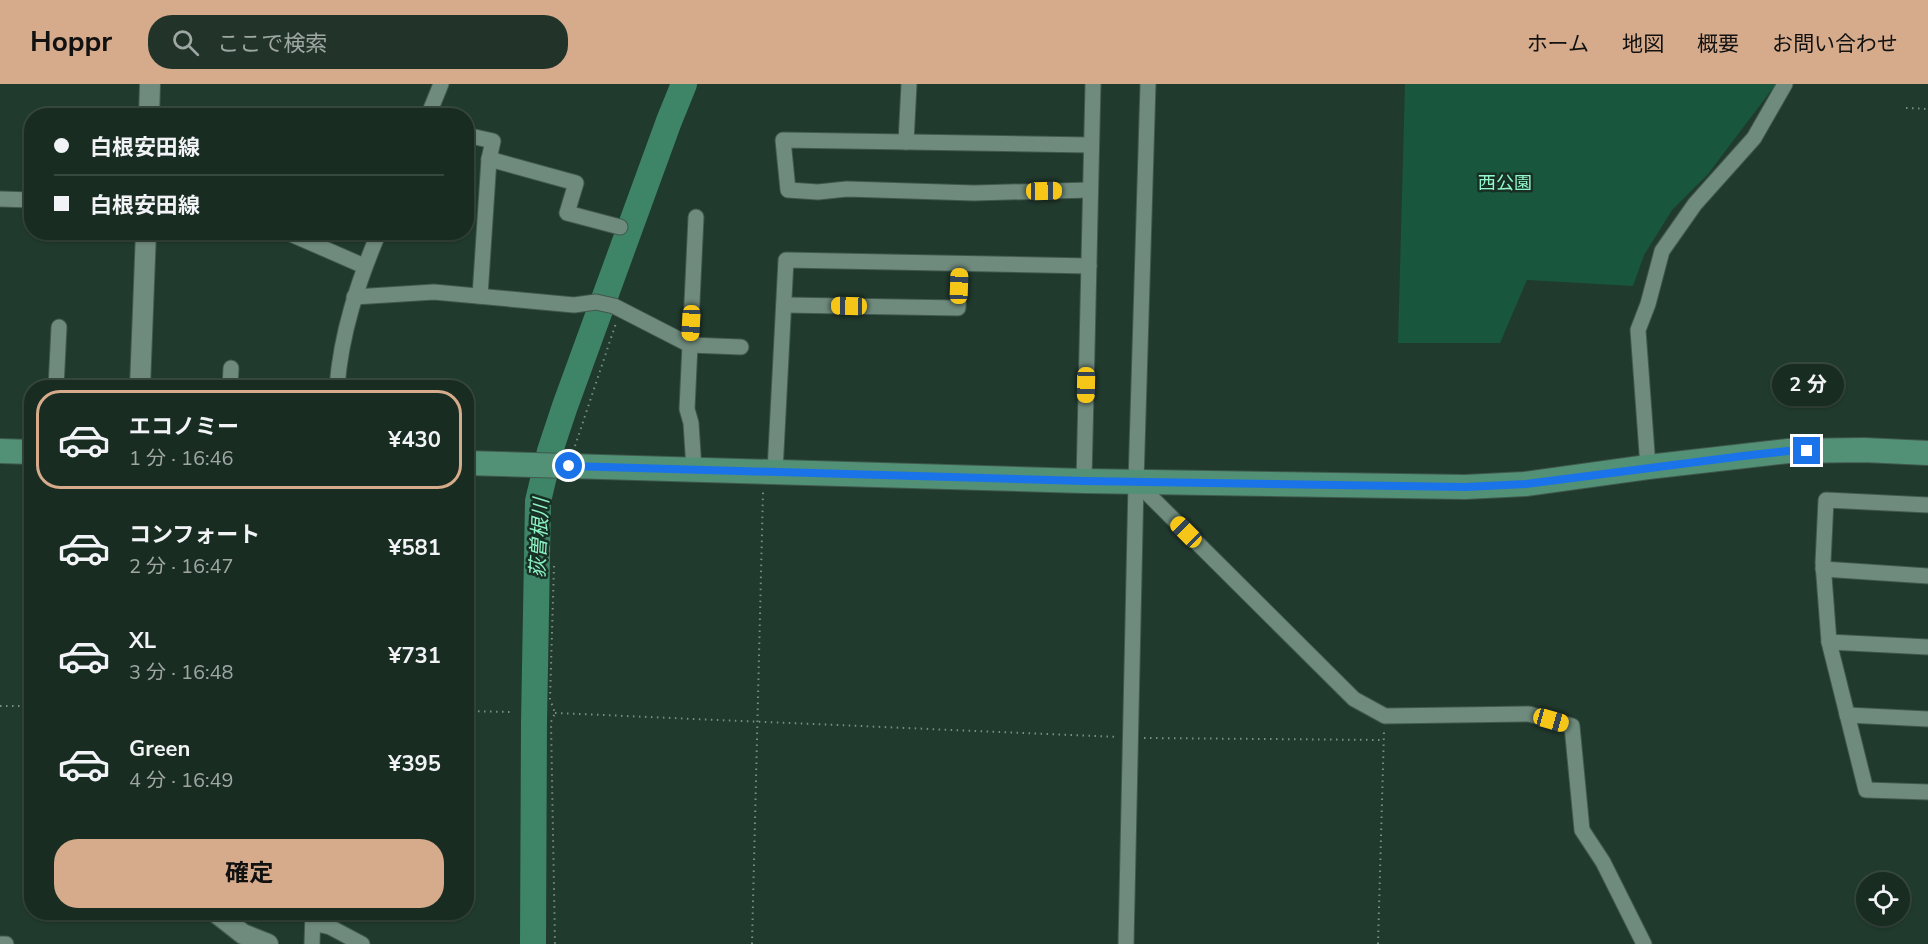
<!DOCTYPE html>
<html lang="ja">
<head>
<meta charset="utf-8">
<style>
	:root { --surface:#192c22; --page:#22342a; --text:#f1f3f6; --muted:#9fa7a5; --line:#374840; --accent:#d6ab8b }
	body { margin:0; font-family:"Nunito Sans","Noto Sans JP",sans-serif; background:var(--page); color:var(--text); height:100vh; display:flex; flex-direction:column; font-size:22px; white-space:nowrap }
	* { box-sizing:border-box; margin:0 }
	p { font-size:20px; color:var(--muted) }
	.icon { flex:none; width:33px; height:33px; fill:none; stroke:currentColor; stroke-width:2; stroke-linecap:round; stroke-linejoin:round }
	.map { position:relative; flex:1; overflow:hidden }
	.details { position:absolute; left:24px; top:296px; width:450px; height:540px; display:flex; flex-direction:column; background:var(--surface); border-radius:24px; box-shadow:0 2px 4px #0004,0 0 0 2px var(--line) }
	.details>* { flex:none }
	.banner { position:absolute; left:24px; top:24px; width:450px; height:132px; border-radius:24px; box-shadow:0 2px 4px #0004,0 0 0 2px var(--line); display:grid; align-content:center; height:132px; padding:0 30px; background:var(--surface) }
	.controls { position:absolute; left:1856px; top:788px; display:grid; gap:12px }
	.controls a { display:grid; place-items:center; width:54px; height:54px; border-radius:50%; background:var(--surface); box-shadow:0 2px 4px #0004,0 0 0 2px var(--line); font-size:30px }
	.end { position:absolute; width:27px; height:27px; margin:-14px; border:8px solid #1a73e8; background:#fff; box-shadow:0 0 0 3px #fff }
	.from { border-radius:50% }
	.bubble { position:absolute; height:42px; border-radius:21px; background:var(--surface); box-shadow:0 2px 4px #0004,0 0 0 2px var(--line); font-size:20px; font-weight:700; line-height:42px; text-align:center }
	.car { position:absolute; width:18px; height:36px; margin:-18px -9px; border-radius:8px; box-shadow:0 0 4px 2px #0007; background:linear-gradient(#f5c518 24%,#345 0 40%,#f5c518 0 76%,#345 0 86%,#f5c518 0) }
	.banner b { display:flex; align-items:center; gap:21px; height:57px; font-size:22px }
	.banner b+b { border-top:2px solid var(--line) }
	.banner i { width:15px; height:15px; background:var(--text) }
	ul { padding:10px 0 0; list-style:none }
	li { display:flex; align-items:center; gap:18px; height:99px; margin:0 12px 9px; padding:0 18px; border:3px solid transparent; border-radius:24px }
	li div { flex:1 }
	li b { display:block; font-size:22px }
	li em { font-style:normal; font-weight:700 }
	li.selected { border-color:var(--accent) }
	li>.icon { width:54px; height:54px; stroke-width:1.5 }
	.primary-button { display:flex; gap:12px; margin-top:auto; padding:12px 30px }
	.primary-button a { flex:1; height:69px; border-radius:24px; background:var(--accent); color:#111; font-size:24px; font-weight:700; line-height:69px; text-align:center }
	header { display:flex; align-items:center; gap:36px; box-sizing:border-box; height:84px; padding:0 30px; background:var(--accent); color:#111 }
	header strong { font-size:28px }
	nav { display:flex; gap:33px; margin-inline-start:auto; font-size:21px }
	.search { width:420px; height:54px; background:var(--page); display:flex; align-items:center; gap:15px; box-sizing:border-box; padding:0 21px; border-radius:24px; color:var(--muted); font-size:22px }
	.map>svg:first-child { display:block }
	.green { fill:#19563e }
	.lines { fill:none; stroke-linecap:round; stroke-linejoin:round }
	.river { stroke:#3e8466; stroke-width:26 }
	.minor-casing { stroke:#41584e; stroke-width:17 }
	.tertiary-casing { stroke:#41584e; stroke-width:22 }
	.primary-casing { stroke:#41584e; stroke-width:26 }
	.path { stroke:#7a8e84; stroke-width:2; stroke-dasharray:1.5 4.5; stroke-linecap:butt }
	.minor { stroke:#6f8b7d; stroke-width:15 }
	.tertiary { stroke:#6f8b7d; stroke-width:20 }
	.primary { stroke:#529176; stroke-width:24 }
	.route { stroke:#1a73e8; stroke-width:8 }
	.labels { text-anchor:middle; stroke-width:5; stroke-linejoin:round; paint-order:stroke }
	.park-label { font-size:18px; fill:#93f7c9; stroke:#172f24 }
	.water-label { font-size:20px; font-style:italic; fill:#8df2c4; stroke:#172f24 }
</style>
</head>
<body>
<header>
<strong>Hoppr</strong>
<div class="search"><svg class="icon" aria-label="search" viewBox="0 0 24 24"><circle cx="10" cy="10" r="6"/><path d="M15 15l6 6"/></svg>ここで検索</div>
<nav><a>ホーム</a><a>地図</a><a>概要</a><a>お問い合わせ</a></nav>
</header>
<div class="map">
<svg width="1928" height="860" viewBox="0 0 1928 860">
	<rect width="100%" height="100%" fill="#213a2e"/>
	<polygon class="green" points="1405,0 1776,0 1708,90 1672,126 1644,171 1633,202 1527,196 1500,259 1398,259"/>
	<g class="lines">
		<polyline class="river" points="533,860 534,638 538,417 550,367 565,322 669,37 684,0"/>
		<defs>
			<g id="minor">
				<polyline points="428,32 441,0"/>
				<polyline points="466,51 493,57 489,75 576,99 567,129 620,143"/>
				<polyline points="906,58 909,0"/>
				<polyline points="1090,106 974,109 847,105 818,108 788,106 783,56 1091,61"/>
				<polyline points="0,115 32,116"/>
				<polyline points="286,148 364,182"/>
				<polyline points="480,212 489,75"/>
				<polyline points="354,213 434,208 574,221 596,218 614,222 690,261 741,263"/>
				<polyline points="784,221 958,224 960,180"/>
				<polyline points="56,303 59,243"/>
				<polyline points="230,303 231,284"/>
				<path d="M 337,303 C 341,249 358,198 379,148"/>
				<polyline points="1648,383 1638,246 1648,220 1662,167 1695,120 1754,54 1785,0"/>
				<polyline points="694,385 691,339 687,325 696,133"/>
				<polyline points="775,387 786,176 1089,182"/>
				<polyline points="1084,397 1093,0"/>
				<polyline points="1136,398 1354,615 1385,632 1529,630 1572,642 1582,746 1603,778 1644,860"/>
				<polyline points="1928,421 1826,416 1823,479 1829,558 1866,706 1928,708"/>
				<polyline points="1823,485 1928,492"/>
				<polyline points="1829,558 1928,563"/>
				<polyline points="1847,631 1928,635"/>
				<polyline points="313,839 330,843 362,860"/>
				<polyline points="0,860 6,860"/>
				<polyline points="312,860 313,828"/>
				<polyline points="1126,860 1136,398 1148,0"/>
			</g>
			<g id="tertiary">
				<polyline points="149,32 150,0"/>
				<polyline points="140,303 146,148"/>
				<polyline points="215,828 243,850 268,860"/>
			</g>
			<g id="primary">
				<polyline points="0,367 32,368"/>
				<polyline points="466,379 1084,397 1465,403 1525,400 1648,383 1788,367 1864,366 1928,369"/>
			</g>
		</defs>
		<use href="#minor" class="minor-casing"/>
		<use href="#tertiary" class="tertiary-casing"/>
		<use href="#primary" class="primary-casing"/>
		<g class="path">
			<polyline points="1906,24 1928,25"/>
			<polyline points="575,362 616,239"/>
			<polyline points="554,482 550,615 555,629 551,638 555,860"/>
			<polyline points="0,622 32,622"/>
			<polyline points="466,627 511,628"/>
			<polyline points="555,629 1117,653"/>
			<polyline points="1144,654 1384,656"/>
			<polyline points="752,860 763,408"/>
			<polyline points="1378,860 1384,647"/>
		</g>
		<use href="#minor" class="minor"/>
		<use href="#tertiary" class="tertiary"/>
		<use href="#primary" class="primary"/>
	</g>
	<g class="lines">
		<polyline class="route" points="569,382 1084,397 1465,403 1526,400 1743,372 1788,367 1807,367"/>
	</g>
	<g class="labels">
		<g class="park-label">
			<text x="1505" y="105">西公園</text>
		</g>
		<g class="water-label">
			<text transform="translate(539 454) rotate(-87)" y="7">荻曽根川</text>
		</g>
	</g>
</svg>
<div class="controls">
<a><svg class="icon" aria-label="locate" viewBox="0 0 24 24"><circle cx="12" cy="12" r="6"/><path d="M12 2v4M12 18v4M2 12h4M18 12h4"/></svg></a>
</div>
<i class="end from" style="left:569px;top:382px"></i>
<i class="end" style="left:1807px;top:367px"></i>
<div class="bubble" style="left:1772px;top:280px;width:72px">2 分</div>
<i class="car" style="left:1044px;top:107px;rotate:89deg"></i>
<i class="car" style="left:959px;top:202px;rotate:2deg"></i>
<i class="car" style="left:849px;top:222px;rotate:271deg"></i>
<i class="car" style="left:691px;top:239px;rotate:183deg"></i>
<i class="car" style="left:1086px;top:301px;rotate:181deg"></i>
<i class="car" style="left:1186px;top:448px;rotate:315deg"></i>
<i class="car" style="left:1551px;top:636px;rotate:106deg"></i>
<div class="banner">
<b><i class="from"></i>白根安田線</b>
<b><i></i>白根安田線</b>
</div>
<section class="details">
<ul>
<li class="selected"><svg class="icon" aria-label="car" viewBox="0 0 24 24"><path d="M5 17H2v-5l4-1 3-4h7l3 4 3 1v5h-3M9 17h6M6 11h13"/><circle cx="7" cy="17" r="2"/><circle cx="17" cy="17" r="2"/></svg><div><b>エコノミー</b><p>1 分 · 16:46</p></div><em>¥430</em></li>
<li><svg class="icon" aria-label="car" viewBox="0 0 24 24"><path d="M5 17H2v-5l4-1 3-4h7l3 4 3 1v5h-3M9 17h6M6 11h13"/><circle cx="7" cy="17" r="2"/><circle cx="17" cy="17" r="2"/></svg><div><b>コンフォート</b><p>2 分 · 16:47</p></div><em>¥581</em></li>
<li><svg class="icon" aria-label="car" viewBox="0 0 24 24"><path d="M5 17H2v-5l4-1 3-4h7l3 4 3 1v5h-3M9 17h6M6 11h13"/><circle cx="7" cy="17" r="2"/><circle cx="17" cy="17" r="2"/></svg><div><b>XL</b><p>3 分 · 16:48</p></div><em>¥731</em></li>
<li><svg class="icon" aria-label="car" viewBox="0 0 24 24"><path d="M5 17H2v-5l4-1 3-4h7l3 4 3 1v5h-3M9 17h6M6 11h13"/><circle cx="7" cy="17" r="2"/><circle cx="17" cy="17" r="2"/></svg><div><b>Green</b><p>4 分 · 16:49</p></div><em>¥395</em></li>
</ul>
<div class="primary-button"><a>確定</a></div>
</section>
</div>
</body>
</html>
